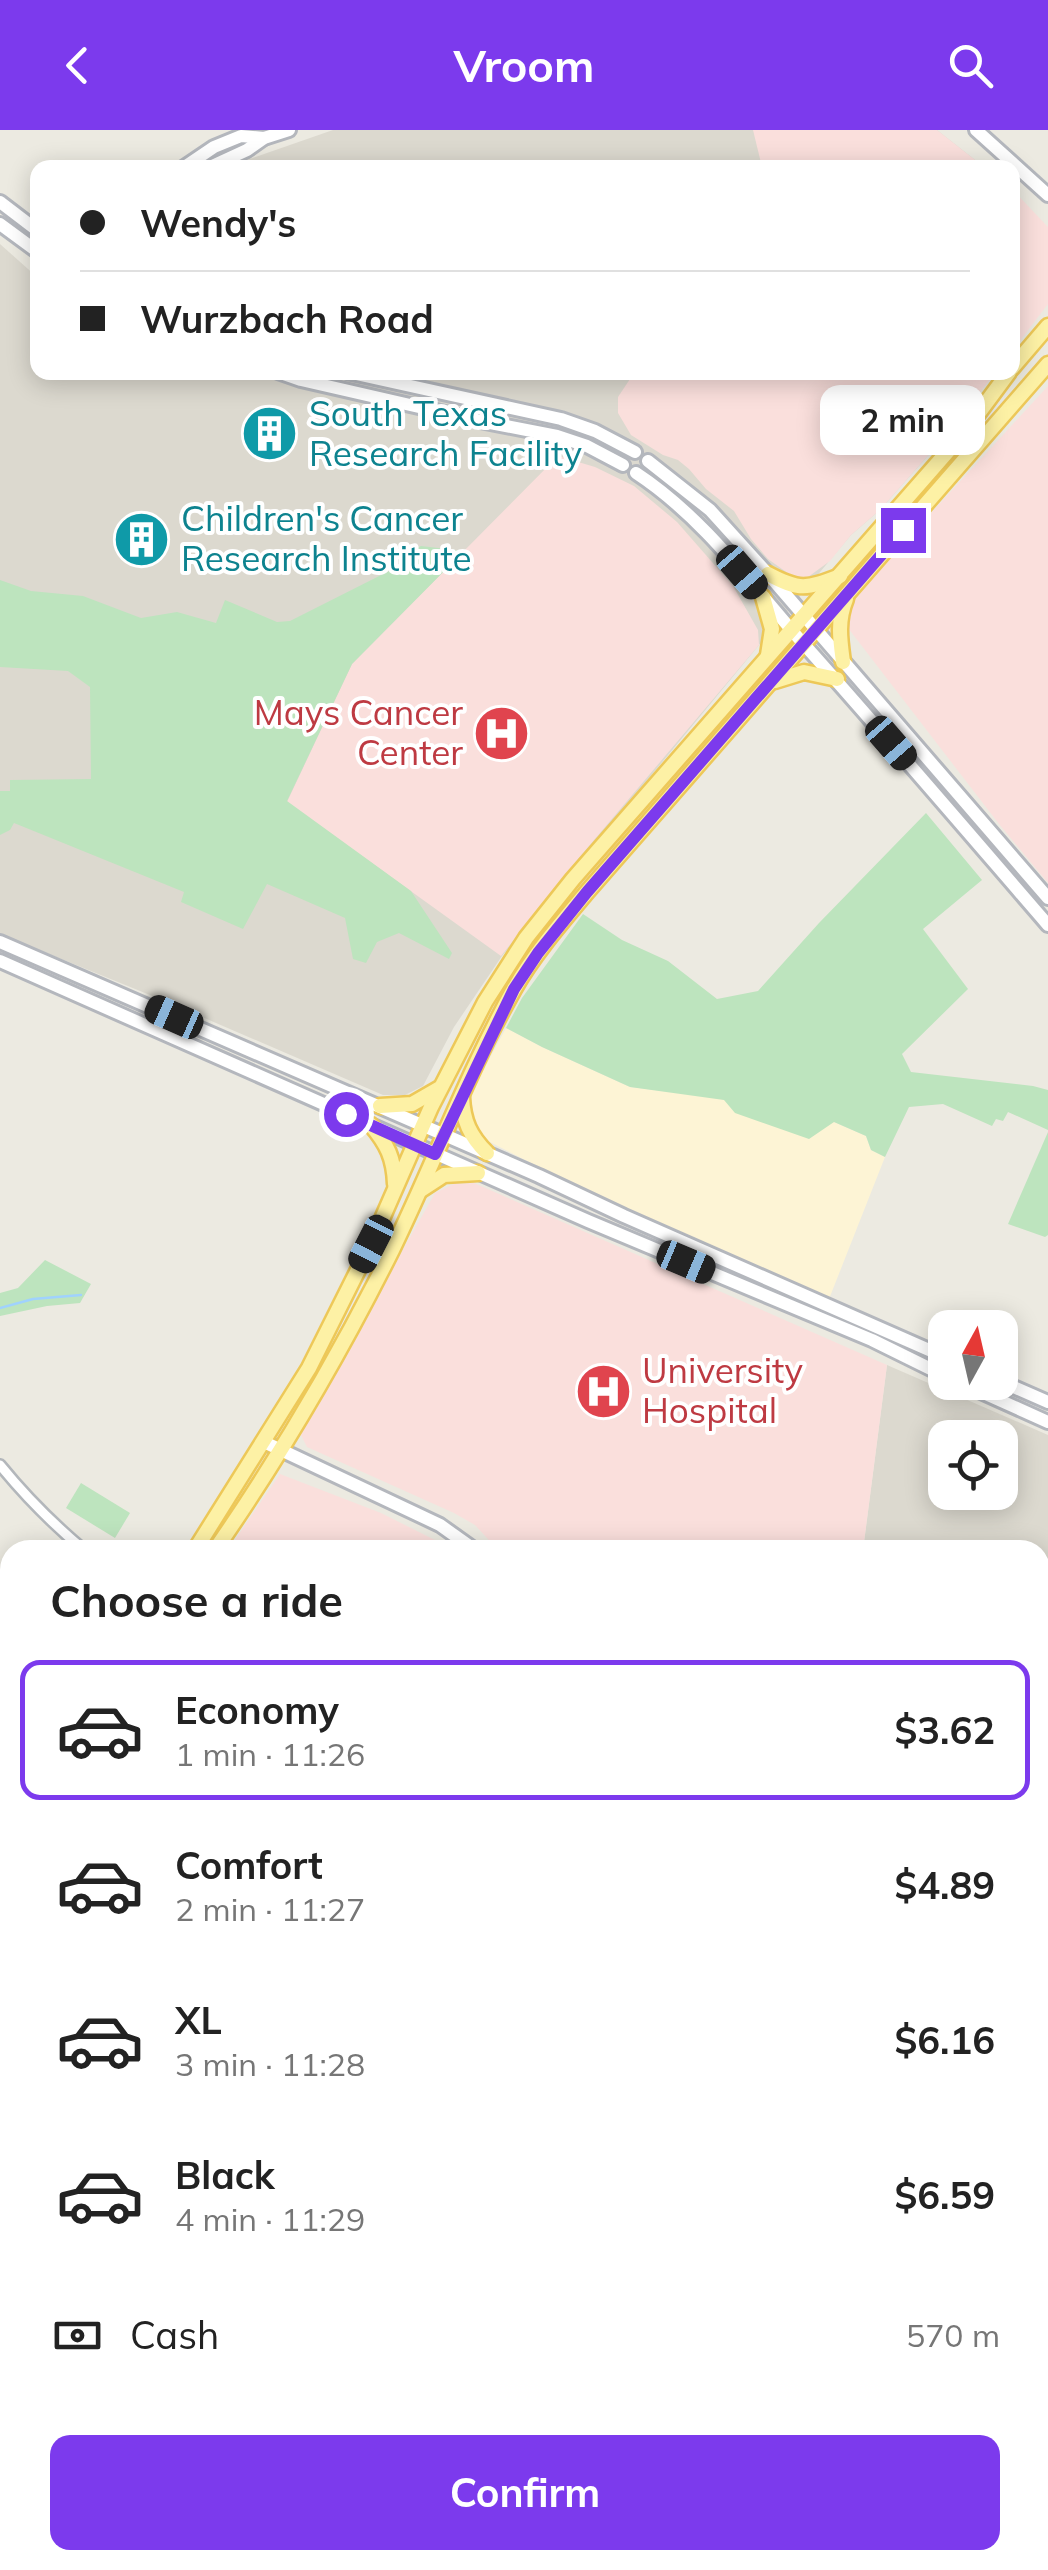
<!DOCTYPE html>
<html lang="en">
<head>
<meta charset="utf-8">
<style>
	:root { --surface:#fff; --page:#f2f2f2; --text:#222; --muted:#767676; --line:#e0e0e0; --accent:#7c3aed }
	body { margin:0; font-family:Mulish,sans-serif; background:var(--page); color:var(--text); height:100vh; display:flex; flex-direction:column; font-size:38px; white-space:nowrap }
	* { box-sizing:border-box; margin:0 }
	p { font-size:32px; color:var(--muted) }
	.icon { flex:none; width:55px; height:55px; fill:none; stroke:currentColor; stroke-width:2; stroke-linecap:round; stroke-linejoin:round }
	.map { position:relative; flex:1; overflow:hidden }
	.details { position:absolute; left:0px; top:1410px; width:1050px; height:1030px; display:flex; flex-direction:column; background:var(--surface); border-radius:30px 30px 0 0; box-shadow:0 5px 25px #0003 }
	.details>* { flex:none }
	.banner { position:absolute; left:30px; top:30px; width:990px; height:220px; border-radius:20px; box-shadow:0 5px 25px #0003; display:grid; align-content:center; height:220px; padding:0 50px; background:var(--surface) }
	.needle { width:65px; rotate:8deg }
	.fabs { position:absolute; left:928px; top:1180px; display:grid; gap:20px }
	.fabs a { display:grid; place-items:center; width:90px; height:90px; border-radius:20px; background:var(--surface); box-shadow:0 5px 25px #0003; font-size:50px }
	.end { position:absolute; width:45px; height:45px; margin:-22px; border:12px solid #7c3aed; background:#fff; box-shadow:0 0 0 5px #fff }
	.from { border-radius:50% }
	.bubble { position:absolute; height:70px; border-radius:20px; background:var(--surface); box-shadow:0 5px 25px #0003; font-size:32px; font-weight:700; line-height:70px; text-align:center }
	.car { position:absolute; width:30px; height:60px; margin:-30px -15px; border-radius:12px; box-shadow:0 0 8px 2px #0007; background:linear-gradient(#222 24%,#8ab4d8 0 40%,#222 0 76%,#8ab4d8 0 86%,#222 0) }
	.banner b { display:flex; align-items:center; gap:35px; height:95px; font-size:38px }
	.banner b+b { border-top:2px solid var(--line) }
	.banner i { width:25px; height:25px; background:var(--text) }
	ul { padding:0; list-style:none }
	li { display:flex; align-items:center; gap:30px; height:140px; margin:0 20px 15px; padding:0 30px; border:5px solid transparent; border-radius:20px }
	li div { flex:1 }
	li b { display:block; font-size:38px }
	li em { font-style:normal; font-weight:700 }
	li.selected { border-color:var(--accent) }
	li>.icon { width:90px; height:90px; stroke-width:1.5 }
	h2 { padding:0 50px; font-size:45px; line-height:120px }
	.pay { display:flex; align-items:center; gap:25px; height:110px; padding:0 50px; font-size:38px }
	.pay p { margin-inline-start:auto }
	.action { display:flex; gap:20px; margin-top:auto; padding:20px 50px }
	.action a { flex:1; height:115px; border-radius:20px; background:var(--accent); color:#fff; font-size:40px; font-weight:700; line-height:115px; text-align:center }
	header { display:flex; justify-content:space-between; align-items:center; height:130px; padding:0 50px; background:var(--accent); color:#fff; font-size:45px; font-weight:700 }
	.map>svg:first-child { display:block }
	.commercial { fill:#fdf4d5 }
	.education { fill:#dcd9cf; fill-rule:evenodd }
	.medical { fill:#fadfdc }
	.green { fill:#bde4be }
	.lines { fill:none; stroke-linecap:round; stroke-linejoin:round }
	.stream { stroke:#a0d2fd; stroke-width:2.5 }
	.street-casing { stroke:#b3b7bb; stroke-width:14 }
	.secondary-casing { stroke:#b4b7bd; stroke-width:18 }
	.primary-casing { stroke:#edc858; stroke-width:19 }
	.street { stroke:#fff; stroke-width:9 }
	.secondary { stroke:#fff; stroke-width:12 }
	.primary { stroke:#fdf1a5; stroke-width:14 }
	.route { stroke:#7c3aed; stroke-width:12 }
	.labels { text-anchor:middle; stroke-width:8; stroke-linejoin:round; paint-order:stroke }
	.culture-label { font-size:35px; fill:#0d838f; stroke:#fff; text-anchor:start }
	.health-label { font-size:35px; fill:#be3a42; stroke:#fff; text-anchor:end }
</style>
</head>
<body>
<header><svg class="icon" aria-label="back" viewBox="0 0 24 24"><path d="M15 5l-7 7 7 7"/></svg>Vroom<svg class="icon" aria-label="search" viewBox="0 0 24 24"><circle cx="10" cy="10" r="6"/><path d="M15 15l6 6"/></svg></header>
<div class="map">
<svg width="1048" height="2440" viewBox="0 0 1048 2440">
	<rect width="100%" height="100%" fill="#eceae1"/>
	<polygon class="commercial" points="506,898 542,917 630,957 711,967 834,992 866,1006 871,1020 885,1027 829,1169 588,1062 480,1007 473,1000 467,970"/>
	<g class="education">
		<polygon points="333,0 937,0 984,37 224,38"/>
		<polygon points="0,114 37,147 38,242 994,243 939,313 880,380 851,405 759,515 502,826 454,897 423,956 405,965 383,965 172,874 0,804"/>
		<path d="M 887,1235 L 1048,1305 L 1048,2321 L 1040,2328 L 1040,1420 L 863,1420 ZM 945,1308 L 1000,1308 L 1000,1362 L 945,1362 Z"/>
		<polygon points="206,2430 921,2430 910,2440 214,2440"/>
	</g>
	<g class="medical">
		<polygon points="753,0 937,0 984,37 762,37"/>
		<polygon points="1013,60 1048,97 1048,174 1013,220"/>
		<polygon points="634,243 995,243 939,313 880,380 851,405 830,431 808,447 796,449 768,429 751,409 734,381 706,359 689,339 678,330 663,325 631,305 618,283 618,267"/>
		<polygon points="1048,256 1048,753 999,694 848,498 850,471"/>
		<polygon points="558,326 595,337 634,356 677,392 733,456 758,500 759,515 578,729 501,826 287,672 352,534"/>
		<polygon points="474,1053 887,1235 863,1420 498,1420 475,1395 454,1383 307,1317 301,1305 308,1288 435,1063 454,1054"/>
		<polygon points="280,1344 381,1383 455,1420 228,1420"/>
		<polygon points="10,1685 10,1937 0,1925 0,1696"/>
	</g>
	<g class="green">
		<polygon points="421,416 464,421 352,534 287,671 411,761 452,823 449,829 399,803 377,812 366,833 353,829 345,788 267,754 243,799 181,772 184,762 14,693 10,700 0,705 0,661 10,661 10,650 91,649 90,557 68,541 0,537 0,450 31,461 83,466 141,488 177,482 216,493 225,470 277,492 290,491 401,435 397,427"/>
		<polygon points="926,683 982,750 923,799 968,859 902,924 911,942 1033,956 1048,960 1048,1000 1008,982 1003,991 996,989 992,996 943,974 909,977 885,1027 871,1020 866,1006 834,992 809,1009 735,983 724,970 630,957 542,917 506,898 522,868 583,784 622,810 668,831 717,869 758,861 819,793"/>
		<polygon points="1048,1002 1048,1105 1045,1107 1008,1094"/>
		<polygon points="45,1130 91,1154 80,1173 47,1176 0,1186 0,1163 18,1158"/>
		<polygon points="81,1353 130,1383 115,1408 66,1378"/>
		<polygon points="213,2430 450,2430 437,2440 222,2440"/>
	</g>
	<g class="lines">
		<polyline class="stream" points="0,1178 33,1169 81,1165"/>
		<defs>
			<g id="street">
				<path d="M 0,1335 C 26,1367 53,1394 84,1420"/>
				<polyline points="0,1504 10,1516"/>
				<polyline points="0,1552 10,1563"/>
				<polyline points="0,1942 10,1954"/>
				<polyline points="101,2440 112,2430"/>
			</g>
			<g id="secondary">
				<polyline points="976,0 1048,65"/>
				<polyline points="183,38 214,17 241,6 264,8"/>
				<polyline points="208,38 247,20 264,8 289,0"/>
				<polyline points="0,72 38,101"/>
				<polyline points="0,94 38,122"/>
				<polyline points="278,242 301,250 480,291 557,306 587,316 623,335"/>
				<polyline points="347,242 561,289 595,301 635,322"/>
				<polyline points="648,331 710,380 768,444 1048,768"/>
				<path d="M 636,343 C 703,387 750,453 802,512 C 885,605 966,700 1048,795"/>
				<polyline points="0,812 539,1046 624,1086 945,1227"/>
				<polyline points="0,831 588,1091 872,1210 945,1246"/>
				<polyline points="1000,1251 1048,1272"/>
				<polyline points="959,1252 1048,1292"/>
				<polyline points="264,1312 440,1395 475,1420"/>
				<polyline points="1040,2345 1048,2338"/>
				<polyline points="928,2440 940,2430"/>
			</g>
			<g id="primary">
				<polyline points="1012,238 1048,196"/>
				<path d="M 768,444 C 800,461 806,459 840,446"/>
				<polyline points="763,467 772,499 768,525"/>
				<path d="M 843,532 C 840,510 837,491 846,469"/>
				<polyline points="775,551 804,542 837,549"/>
				<path d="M 462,967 C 463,991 470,1006 487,1023"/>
				<polyline points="380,976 412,974 438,959"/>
				<path d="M 371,995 C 387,1014 394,1028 395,1054"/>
				<polyline points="421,1060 444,1045 478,1043"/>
				<polyline points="195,1420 309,1238 371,1114 431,977 485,872 526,808 573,749 963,304 1009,242"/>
				<path d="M 215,1420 C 281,1325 340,1224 392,1120 C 434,1034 467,943 514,859 C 534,824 561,793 587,762 L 1048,234"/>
				<polyline points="0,1658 10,1648"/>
				<polyline points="0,1684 10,1673"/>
				<polyline points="0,2227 10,2239"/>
				<polyline points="0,2263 10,2274"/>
				<polyline points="144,2430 152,2440"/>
				<polyline points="176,2430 185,2440"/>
			</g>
		</defs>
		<use href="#street" class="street-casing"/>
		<use href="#secondary" class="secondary-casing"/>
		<use href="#primary" class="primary-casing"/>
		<use href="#street" class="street"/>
		<use href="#secondary" class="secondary"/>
		<use href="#primary" class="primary"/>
	</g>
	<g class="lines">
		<polyline class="route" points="346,984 435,1024 514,859 538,823 587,762 903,400"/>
	</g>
	<defs>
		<symbol id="building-disc" viewBox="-11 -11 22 22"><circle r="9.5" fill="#0f9aa8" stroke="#fff"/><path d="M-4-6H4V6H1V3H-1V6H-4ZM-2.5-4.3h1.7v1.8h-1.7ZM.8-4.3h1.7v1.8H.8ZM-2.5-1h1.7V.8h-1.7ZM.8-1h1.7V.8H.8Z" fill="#fff"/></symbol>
		<symbol id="hospital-disc" viewBox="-11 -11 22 22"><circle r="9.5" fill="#e0444e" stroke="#fff"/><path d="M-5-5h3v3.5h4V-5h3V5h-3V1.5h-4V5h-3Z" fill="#fff"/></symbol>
	</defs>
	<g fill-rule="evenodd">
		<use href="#building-disc" x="238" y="272" width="63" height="63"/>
		<use href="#building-disc" x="110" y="378" width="63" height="63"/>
		<use href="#hospital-disc" x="470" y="572" width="63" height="63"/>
		<use href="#hospital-disc" x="572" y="1230" width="63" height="63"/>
	</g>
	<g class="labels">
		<g class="culture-label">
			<text x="309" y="296">South Texas<tspan x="309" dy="40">Research Facility</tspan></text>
			<text x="181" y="401">Children's Cancer<tspan x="181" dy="40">Research Institute</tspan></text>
		</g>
		<g class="health-label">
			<text x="463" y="595">Mays Cancer<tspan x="463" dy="40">Center</tspan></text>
			<text x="642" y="1253" text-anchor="start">University<tspan x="642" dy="40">Hospital</tspan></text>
		</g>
	</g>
</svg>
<div class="fabs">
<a><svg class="needle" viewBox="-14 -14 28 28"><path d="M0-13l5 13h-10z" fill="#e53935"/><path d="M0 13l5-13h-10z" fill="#767676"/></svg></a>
<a><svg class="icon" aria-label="locate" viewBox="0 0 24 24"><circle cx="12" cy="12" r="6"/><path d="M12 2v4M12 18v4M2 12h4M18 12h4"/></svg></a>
</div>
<i class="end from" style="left:346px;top:984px"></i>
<i class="end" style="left:903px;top:400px"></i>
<div class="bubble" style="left:820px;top:255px;width:165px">2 min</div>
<i class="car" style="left:742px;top:442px;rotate:139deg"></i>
<i class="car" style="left:891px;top:613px;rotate:139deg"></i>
<i class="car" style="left:174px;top:887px;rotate:294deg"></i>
<i class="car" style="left:371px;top:1114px;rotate:207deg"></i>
<i class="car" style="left:686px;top:1132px;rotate:113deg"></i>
<div class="banner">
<b><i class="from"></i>Wendy's</b>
<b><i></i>Wurzbach Road</b>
</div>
<section class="details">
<h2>Choose a ride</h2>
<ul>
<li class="selected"><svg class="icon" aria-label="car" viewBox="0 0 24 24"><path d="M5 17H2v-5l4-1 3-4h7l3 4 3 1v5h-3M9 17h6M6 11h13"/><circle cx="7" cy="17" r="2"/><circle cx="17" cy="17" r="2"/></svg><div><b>Economy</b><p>1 min · 11:26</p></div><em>$3.62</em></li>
<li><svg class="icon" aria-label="car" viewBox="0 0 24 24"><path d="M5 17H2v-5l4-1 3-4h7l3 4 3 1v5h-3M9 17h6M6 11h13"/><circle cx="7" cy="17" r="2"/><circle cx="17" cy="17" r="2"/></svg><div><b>Comfort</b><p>2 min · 11:27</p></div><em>$4.89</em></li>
<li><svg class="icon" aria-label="car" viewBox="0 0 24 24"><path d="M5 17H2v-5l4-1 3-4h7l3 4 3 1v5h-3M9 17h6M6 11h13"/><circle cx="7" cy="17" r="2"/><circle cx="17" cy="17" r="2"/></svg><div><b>XL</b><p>3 min · 11:28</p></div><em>$6.16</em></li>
<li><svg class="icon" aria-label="car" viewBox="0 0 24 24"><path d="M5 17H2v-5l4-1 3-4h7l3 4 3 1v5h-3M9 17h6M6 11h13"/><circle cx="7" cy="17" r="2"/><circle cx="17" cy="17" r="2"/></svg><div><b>Black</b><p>4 min · 11:29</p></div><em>$6.59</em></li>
</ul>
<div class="pay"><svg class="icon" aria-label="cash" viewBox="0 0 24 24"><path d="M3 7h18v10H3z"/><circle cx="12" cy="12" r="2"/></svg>Cash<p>570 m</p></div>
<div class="action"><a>Confirm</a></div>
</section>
</div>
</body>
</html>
